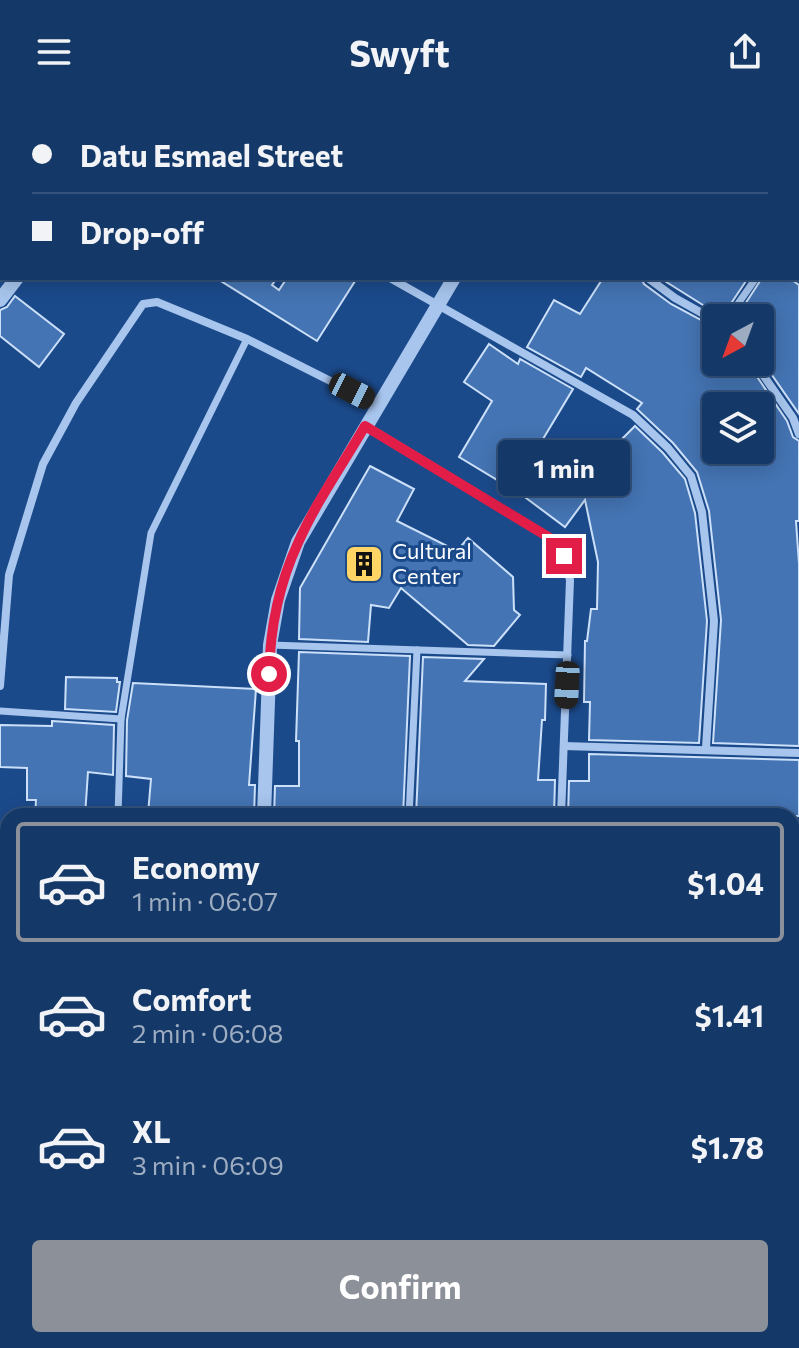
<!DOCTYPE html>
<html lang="en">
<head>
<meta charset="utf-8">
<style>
	:root { --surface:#143868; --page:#214371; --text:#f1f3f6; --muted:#9dacc0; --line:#33527c; --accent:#8c9099 }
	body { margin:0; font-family:Commissioner,sans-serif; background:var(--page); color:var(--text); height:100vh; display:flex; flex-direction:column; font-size:30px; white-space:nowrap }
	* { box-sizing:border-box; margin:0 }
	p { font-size:26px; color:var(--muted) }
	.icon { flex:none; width:44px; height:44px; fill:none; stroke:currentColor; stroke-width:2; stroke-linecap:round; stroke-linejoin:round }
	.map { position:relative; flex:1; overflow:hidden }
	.side { position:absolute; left:0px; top:704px; width:800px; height:540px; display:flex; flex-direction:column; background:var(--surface); border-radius:24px 24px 0 0; box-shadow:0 4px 20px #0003,0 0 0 2px var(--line) }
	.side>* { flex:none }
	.banner { position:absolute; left:0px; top:0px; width:800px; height:176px; box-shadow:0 4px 20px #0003,0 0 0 2px var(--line); display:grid; align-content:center; height:176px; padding:0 32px; background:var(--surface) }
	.needle { width:52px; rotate:221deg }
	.buttons { position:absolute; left:702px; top:200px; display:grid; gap:16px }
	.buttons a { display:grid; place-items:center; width:72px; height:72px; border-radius:8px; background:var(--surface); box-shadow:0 4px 20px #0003,0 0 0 2px var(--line); font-size:40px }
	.end { position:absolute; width:36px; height:36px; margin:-18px; border:10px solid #e11d48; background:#fff; box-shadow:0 0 0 4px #fff }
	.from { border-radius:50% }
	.bubble { position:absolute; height:56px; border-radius:8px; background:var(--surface); box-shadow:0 4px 20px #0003,0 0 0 2px var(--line); font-size:26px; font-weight:700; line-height:56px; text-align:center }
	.car { position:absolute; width:24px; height:48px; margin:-24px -12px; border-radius:10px; box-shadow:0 0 6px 2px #0007; background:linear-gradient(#222 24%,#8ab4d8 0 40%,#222 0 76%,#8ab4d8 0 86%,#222 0) }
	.banner b { display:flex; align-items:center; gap:28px; height:76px; font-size:30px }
	.banner b+b { border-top:2px solid var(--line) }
	.banner i { width:20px; height:20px; background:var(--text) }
	ul { padding:14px 0 0; list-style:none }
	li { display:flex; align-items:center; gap:24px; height:120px; margin:0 16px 12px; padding:0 16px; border:4px solid transparent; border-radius:8px }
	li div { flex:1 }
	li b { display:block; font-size:30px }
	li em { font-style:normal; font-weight:700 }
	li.selected { border-color:var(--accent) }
	li>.icon { width:72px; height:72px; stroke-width:1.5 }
	.action { display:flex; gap:16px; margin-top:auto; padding:16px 32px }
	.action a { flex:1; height:92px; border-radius:8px; background:var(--accent); color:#fff; font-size:32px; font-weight:700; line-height:92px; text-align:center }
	header { display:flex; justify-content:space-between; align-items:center; height:104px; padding:0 32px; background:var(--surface); font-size:36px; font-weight:700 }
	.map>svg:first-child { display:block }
	.building { fill:#4474b3; stroke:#cce0f9; stroke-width:2; fill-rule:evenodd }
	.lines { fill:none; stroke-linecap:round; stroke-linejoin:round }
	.pedestrian { stroke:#a7c5ed; stroke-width:7 }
	.minor { stroke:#a7c5ed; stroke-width:8 }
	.tertiary { stroke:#a7c5ed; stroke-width:14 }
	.route { stroke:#e11d48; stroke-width:10 }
	.labels { text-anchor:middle; stroke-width:6; stroke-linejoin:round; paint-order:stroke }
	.poi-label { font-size:22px; fill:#fff; stroke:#1b4a8b; text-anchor:start }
</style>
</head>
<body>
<header><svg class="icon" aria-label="menu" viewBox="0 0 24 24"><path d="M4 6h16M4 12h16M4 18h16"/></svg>Swyft<svg class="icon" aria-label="share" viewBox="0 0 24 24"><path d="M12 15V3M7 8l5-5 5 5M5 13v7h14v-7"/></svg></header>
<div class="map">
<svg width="799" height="1244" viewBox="0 0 799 1244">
	<rect width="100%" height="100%" fill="#1b4a8b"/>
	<g class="building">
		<polygon points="216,174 277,174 272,181 279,186 287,174 357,174 317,237"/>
		<path d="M 603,174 L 641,174 L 644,180 L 671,200 L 716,224 L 716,258 L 747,258 L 787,317 L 793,333 L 799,337 L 799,417 L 796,417 L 799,460 L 799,642 L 713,639 L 721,516 L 709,407 L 697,368 L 673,339 L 637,305 L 642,299 L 586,264 L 581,273 L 527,243 L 554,196 L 580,210 ZM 716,302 L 760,302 L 760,346 L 716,346 Z"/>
		<polygon points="660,174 748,174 722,213"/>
		<polygon points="762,174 789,174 799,181 799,310 760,254 760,214 736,214"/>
		<polygon points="15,192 64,230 39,263 0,232 0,206 7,203"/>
		<polygon points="489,240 518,260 520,255 573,285 543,335 588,369 635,322 663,349 685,375 695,409 707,517 699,639 589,636 590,598 584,598 585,537 587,537 591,505 597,505 598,458 585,396 565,423 522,391 459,353 492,297 464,278"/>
		<polygon points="370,362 414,385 397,417 457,447 468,434 513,473 514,506 520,511 494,542 468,541 401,484 389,504 371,501 368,538 299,535 300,484"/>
		<polygon points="299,548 410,552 403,712 274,712 275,682 299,682 299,637 296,637"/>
		<polygon points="423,553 484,555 465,577 546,580 545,616 542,616 538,676 555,676 554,712 472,709 472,712 416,712"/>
		<polygon points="66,573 117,574 117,578 120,578 116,608 65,605"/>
		<polygon points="133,579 256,585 249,681 255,681 254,712 148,710 151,675 126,672 127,616"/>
		<polygon points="52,617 114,621 113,671 88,668 85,712 35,712 36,696 27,696 27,664 0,663 0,621 52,622"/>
		<polygon points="589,650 799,656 799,712 568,712 569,677 589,677"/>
	</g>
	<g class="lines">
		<g class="pedestrian">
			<polyline points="720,2 722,0"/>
			<polyline points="798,112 799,110"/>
			<polyline points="728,214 756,174"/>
			<polyline points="270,541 568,551"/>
			<polyline points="0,607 121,615"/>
			<polyline points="118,712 121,615 151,429 247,235"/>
			<polyline points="409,712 417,546"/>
			<polyline points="792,770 799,770"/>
			<polyline points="792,1144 799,1145"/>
		</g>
		<g class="minor">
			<polyline points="336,0 340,2"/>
			<polyline points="390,174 633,311 668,344 691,372 702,408 714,517 706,644"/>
			<polyline points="648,174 675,194 716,217"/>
			<polyline points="754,258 793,314 799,330"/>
			<polyline points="366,322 550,434 564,452 570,476 561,712"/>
			<polyline points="0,582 9,471 43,360 76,299 143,200 157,198 247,235 378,301"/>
			<polyline points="564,642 799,649"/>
			<polyline points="0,856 8,856"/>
			<polyline points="792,894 799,894"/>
			<polyline points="792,1011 799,1011"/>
			<polyline points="439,1236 509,1244"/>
			<polyline points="529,1244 530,1236"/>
		</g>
		<g class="tertiary">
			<polyline points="150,2 152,0"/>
			<polyline points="550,2 551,0"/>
			<polyline points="0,196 17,174"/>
			<polyline points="264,712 270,541 278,496 298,438 454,174"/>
			<polyline points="0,1001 8,994"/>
		</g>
	</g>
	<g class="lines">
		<path class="route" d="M 269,570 C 270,525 279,480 298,439 C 316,398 343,360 365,322 L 550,434 L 564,452"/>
	</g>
	<defs>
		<symbol id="building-square" viewBox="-11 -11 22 22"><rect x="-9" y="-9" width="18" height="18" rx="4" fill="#fed464" stroke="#1b4a8b"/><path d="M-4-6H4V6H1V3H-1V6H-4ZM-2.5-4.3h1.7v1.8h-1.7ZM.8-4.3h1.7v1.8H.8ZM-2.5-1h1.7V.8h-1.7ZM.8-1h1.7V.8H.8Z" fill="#111"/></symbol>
	</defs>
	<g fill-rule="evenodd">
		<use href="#building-square" x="342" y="438" width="44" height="44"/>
	</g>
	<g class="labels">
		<g class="poi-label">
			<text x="392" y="455">Cultural<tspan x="392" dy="25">Center</tspan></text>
		</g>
	</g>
</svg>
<div class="buttons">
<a><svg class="needle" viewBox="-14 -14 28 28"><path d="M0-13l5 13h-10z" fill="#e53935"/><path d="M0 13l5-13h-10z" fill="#9dacc0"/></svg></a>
<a><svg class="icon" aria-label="layers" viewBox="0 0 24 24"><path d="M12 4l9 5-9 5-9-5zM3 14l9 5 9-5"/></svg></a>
</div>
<i class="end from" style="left:269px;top:570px"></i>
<i class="end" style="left:564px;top:452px"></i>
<div class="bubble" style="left:498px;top:336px;width:132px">1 min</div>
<i class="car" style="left:352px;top:287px;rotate:117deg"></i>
<i class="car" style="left:567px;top:581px;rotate:183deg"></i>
<div class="banner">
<b><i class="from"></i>Datu Esmael Street</b>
<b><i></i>Drop-off</b>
</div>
<section class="side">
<ul>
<li class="selected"><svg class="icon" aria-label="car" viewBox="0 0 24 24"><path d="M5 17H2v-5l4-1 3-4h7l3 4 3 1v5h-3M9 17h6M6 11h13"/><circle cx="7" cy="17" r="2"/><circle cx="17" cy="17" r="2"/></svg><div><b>Economy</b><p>1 min · 06:07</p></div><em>$1.04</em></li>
<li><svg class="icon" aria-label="car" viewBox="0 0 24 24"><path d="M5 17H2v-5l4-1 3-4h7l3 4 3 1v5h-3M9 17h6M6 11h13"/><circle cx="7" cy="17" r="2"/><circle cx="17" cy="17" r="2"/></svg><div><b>Comfort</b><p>2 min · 06:08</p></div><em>$1.41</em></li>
<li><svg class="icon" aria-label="car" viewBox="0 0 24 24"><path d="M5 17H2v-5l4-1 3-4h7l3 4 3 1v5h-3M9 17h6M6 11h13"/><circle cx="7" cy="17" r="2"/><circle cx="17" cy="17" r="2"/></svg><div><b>XL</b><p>3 min · 06:09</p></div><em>$1.78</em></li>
</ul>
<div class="action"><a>Confirm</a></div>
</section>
</div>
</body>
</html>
